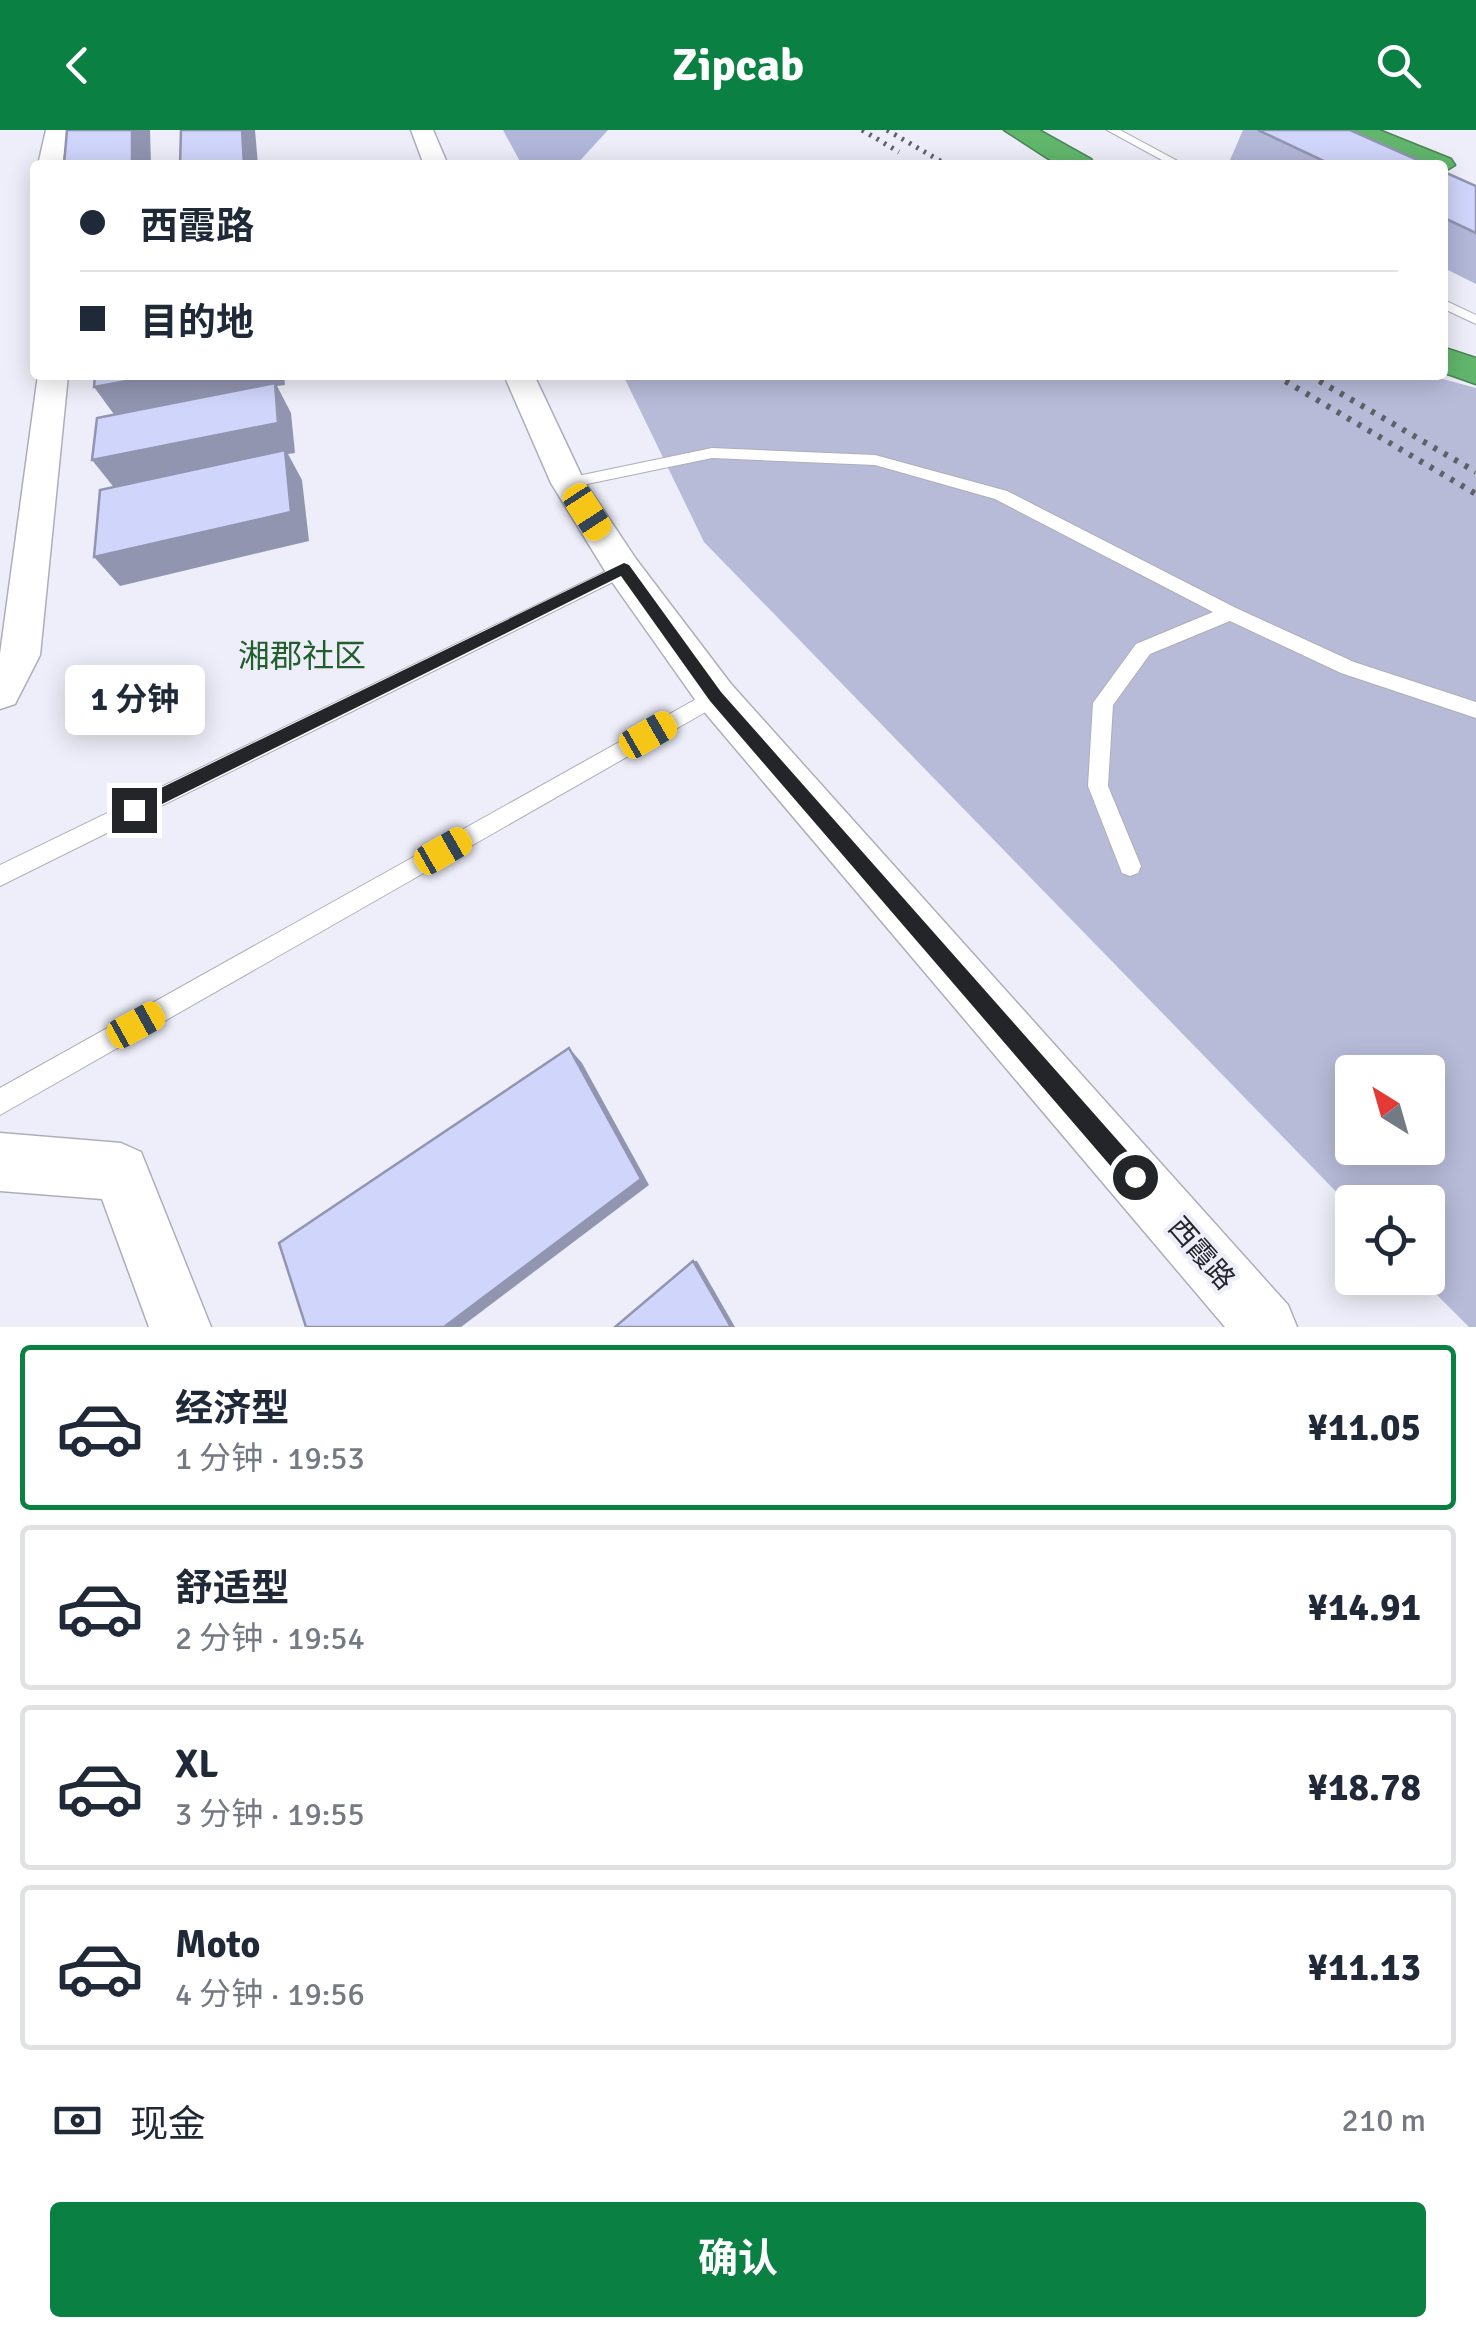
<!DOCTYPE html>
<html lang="zh">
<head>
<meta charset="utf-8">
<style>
	:root { --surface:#fff; --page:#f6f6f7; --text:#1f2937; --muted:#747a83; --line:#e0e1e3; --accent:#0b8043 }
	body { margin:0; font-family:Signika,"Noto Sans SC",sans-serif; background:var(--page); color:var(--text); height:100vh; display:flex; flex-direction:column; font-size:38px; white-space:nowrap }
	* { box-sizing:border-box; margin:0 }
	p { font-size:32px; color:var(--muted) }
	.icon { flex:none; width:55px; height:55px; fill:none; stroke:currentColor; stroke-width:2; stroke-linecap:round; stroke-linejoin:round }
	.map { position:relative; height:1197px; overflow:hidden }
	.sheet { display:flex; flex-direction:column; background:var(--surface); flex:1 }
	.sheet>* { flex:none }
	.top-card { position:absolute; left:30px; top:30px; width:1418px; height:220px; border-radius:10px; box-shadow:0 5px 25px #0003; display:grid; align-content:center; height:220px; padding:0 50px; background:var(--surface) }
	.needle { width:65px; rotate:323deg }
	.tools { position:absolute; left:1335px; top:925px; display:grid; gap:20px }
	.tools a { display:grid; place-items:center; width:110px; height:110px; border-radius:10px; background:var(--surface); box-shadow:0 5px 25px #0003; font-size:50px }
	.end { position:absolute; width:45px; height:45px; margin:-22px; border:12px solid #242529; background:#fff; box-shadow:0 0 0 5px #fff }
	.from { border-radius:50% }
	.bubble { position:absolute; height:70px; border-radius:10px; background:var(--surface); box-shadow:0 5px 25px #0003; font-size:32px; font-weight:700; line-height:70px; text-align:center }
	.car { position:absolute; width:30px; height:60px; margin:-30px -15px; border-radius:12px; box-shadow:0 0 8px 2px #0007; background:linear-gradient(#f5c518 24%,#345 0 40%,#f5c518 0 76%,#345 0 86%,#f5c518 0) }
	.top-card b { display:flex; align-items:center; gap:35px; height:95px; font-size:38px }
	.top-card b+b { border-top:2px solid var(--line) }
	.top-card i { width:25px; height:25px; background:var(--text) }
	ul { padding:18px 0 0; list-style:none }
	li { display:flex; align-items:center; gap:30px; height:165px; margin:0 20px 15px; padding:0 30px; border:5px solid var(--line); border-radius:10px }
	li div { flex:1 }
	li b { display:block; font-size:38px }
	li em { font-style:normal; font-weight:700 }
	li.selected { border-color:var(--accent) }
	li>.icon { width:90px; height:90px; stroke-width:1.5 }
	.pay { display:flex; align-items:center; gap:25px; height:110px; padding:0 50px; font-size:38px }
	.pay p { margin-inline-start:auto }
	.action { display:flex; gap:20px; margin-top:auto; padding:20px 50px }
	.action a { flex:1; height:115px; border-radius:10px; background:var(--accent); color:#fff; font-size:40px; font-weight:700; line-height:115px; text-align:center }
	header { display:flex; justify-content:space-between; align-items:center; height:130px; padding:0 50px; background:var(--accent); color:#fff; font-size:45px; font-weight:700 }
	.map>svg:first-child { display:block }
	.green { fill:#b8bbd8; fill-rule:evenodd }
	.forest { fill:#b1b6db }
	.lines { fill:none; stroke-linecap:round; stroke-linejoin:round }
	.lane-casing { stroke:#adaeb9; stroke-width:2 }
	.street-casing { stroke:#adaeb9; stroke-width:3 }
	.highway-casing { stroke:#4c8355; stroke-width:3 }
	.lane { fill:#fff; fill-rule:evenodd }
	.street { fill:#fff; fill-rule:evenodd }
	.highway { fill:#61b66c; fill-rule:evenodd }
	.rail-far1 { stroke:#606168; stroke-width:5; stroke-dasharray:2.5 6; stroke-linecap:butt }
	.rail { stroke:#606168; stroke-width:6; stroke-dasharray:4 8; stroke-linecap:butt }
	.wall { fill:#b3b7d8 }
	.shaded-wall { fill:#9295b0 }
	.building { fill:#d0d5fb; stroke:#9295b0; stroke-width:2.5 }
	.route { fill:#242529 }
	.labels { text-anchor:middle; stroke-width:9; stroke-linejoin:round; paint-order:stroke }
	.street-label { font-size:28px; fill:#242529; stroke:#edeef9 }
	.quarter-label { font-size:32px; fill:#225d2c; stroke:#edeef9 }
</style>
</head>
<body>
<header><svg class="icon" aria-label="back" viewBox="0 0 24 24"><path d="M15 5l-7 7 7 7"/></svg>Zipcab<svg class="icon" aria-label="search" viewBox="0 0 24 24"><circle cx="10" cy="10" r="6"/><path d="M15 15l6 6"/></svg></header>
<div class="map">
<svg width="1476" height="1197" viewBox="0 0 1476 1197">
	<rect width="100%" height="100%" fill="#edeef9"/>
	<path class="green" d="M 623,245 L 1428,245 L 1476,258 L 1476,1197 L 1469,1197 L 1420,1148 L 1428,1148 L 1428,1072 L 1352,1072 L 1352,1078 L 704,412 ZM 1352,942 L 1428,942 L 1428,1018 L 1352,1018 Z"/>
	<polygon class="forest" points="503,0 608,0 576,35 522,35"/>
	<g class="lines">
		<defs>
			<g id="lane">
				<polygon points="1107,0 1120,0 1185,35 1171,35"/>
				<polygon points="1442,169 1476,185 1476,194 1442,178"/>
				<polygon points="712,318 875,325 1007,361 1236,478 1354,532 1476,572 1476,588 1341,543 1230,491 1150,524 1113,575 1108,656 1141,736 1138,743 1130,746 1122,743 1088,656 1093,573 1136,514 1213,482 995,369 875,335 712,328 568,358 560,353 568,348"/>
				<polygon points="623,433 632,439 629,444 0,756 0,735"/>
				<polygon points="716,558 723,560 726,566 723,572 0,985 0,958"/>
			</g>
			<g id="street">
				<polygon points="46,0 68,0 62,35 38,35"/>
				<polygon points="411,0 433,0 448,35 424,35"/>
				<polygon points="38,245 68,245 40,525 15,574 0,579 0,524"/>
				<polygon points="504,245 534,245 584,351 636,429 731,554 1288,1175 1297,1197 1225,1197 701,578 610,449 551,353"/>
				<polygon points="0,1003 121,1013 141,1022 211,1197 149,1197 102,1069 0,1061"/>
			</g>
			<g id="highway">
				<polygon points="1004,0 1039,0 1091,29 1095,35 1058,35"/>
				<polygon points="1340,0 1379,0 1451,29 1455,35 1442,43 1442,35 1414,35 1344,6"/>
				<polygon points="1442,217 1476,228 1476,254 1442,242"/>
			</g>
		</defs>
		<use href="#lane" class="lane-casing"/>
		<use href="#street" class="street-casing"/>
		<use href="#highway" class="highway-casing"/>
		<use href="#lane" class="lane"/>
		<use href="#street" class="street"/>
		<use href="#highway" class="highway"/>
		<g class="rail-far1">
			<polyline points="862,0 899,22"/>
			<polyline points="887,0 947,35"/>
		</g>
		<g class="rail">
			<polyline points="1275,245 1476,364"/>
			<polyline points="1309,245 1476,342"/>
		</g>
	</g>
	<g class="wall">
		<polygon points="1243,0 1350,0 1429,35 1239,35 1230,30"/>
		<polygon points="1442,41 1476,56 1476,154 1442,137"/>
	</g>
	<g class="shaded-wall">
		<polygon points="132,0 150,0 151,35 132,35"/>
		<polygon points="242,0 255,0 258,35 244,35"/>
		<polygon points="159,245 284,245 285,255 277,256 291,283 295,323 288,324 302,350 309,411 120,456 94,427 116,360 92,330 116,287 94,257"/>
		<polygon points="569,918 582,933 649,1055 461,1197 444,1197"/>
		<polygon points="693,1131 697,1131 735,1197 731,1197"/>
	</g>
	<g class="building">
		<polygon points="67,0 132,0 132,35 64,35"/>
		<polygon points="181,0 242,0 244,35 180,35"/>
		<polygon points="1258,0 1350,0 1429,35 1332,35"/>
		<polygon points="1442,41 1476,56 1476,103 1442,87"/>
		<polygon points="95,245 159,245 94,257"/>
		<polygon points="275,253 278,293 92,330 97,288"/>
		<polygon points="285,320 291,382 94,427 100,360"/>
		<polygon points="569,918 641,1049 444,1197 306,1197 279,1113"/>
		<polygon points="693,1131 731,1197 615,1197"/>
	</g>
	<polygon class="route" points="624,433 629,435 721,562 1143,1039 1146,1047 1143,1055 1135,1058 1127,1055 710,571 621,446 140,685 128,685 128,674"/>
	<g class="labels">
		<g class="street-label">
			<text transform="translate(1202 1123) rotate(49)" y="10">西霞路</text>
		</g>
		<g class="quarter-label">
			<text x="302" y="537">湘郡社区</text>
		</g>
	</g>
</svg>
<div class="tools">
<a><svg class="needle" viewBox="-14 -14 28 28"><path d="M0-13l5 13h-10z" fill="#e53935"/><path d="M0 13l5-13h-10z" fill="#747a83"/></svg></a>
<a><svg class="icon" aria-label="locate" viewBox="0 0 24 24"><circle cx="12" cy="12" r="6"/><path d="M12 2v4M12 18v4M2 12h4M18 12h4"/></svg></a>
</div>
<i class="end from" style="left:1135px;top:1047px"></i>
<i class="end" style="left:134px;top:680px"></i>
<div class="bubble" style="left:65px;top:535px;width:140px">1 分钟</div>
<i class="car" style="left:587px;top:382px;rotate:147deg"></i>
<i class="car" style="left:648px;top:605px;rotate:60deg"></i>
<i class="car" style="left:443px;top:721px;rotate:60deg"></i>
<i class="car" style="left:136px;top:895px;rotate:61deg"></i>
<div class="top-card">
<b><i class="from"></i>西霞路</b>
<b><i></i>目的地</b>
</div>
</div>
<section class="sheet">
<ul>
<li class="selected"><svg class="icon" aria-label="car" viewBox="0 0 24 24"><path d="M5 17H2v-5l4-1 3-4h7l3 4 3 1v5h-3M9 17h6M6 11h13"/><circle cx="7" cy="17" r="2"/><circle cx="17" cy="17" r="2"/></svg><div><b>经济型</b><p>1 分钟 · 19:53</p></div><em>¥11.05</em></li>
<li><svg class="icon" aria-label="car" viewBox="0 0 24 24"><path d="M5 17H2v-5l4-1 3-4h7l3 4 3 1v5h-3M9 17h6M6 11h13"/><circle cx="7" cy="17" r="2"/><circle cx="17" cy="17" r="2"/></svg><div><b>舒适型</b><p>2 分钟 · 19:54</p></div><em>¥14.91</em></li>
<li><svg class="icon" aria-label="car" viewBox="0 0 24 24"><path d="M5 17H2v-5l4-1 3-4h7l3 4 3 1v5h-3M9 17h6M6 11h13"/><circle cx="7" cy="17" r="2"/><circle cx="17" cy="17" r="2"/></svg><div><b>XL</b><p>3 分钟 · 19:55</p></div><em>¥18.78</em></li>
<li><svg class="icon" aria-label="car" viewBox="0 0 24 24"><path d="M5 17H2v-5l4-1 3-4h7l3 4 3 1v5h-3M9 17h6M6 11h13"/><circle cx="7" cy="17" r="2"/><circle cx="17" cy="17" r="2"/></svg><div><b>Moto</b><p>4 分钟 · 19:56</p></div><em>¥11.13</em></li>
</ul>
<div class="pay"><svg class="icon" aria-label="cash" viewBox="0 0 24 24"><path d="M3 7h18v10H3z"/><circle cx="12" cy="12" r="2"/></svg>现金<p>210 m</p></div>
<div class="action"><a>确认</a></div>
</section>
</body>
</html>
